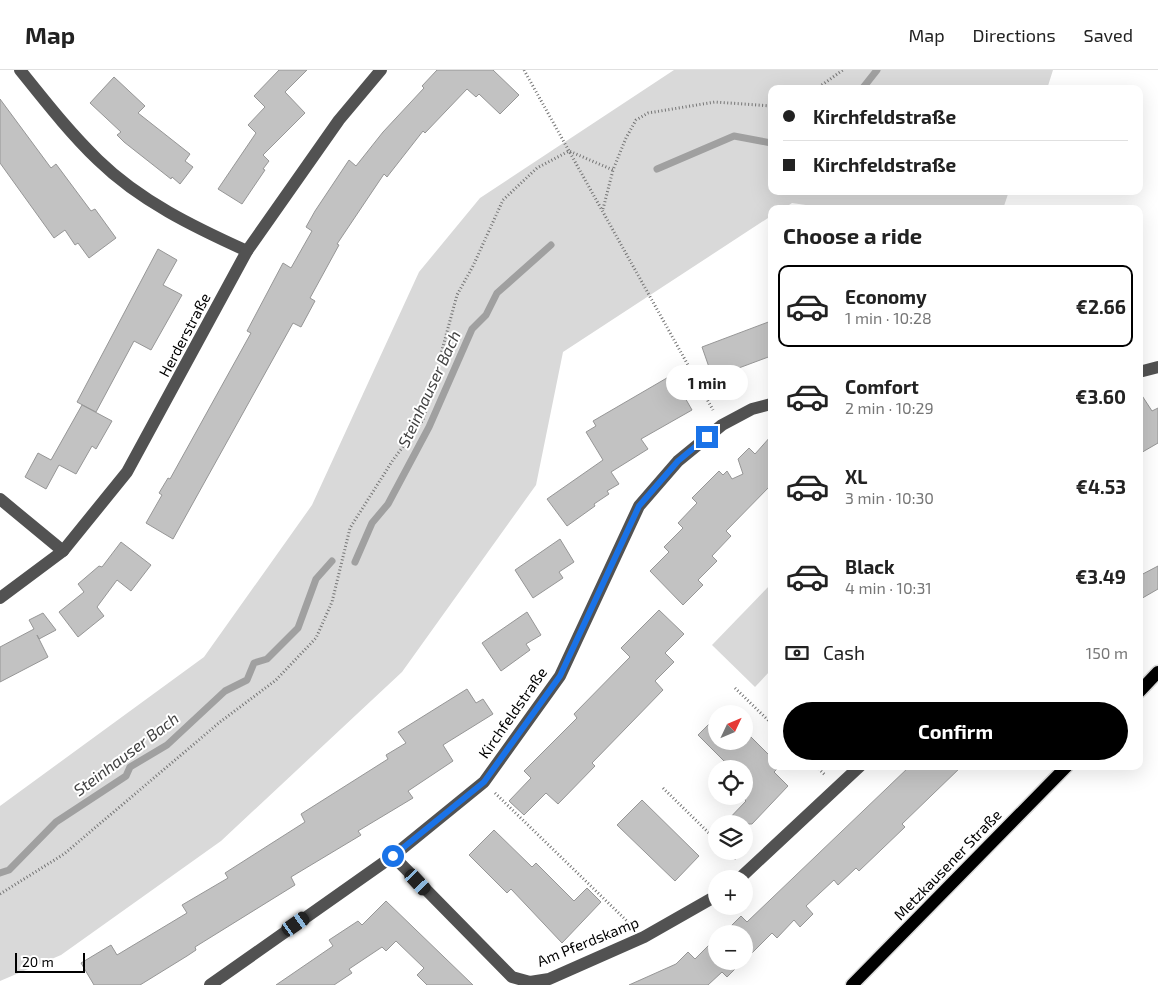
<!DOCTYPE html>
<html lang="en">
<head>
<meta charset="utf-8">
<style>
	:root { --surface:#fff; --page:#f6f6f6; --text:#222; --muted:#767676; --line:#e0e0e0; --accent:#000 }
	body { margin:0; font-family:"Exo 2",sans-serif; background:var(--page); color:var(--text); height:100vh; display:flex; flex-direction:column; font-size:19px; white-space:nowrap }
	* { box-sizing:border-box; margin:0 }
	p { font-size:16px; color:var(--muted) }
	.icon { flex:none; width:28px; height:28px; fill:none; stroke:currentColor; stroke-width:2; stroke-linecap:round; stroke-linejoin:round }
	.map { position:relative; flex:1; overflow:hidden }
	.panel { position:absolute; left:768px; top:135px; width:375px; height:565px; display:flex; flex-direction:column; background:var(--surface); border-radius:10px; box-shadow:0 5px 20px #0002 }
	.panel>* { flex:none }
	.hud { position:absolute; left:768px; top:15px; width:375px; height:110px; border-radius:10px; box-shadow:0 5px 20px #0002; display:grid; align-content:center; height:110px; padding:0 15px; background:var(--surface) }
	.needle { width:32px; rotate:46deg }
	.tools { position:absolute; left:708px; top:635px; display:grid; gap:10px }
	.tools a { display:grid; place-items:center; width:45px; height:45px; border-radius:50%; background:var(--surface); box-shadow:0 5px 20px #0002; font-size:25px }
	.scale { position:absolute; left:15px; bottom:12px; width:70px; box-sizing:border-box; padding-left:5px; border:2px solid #000; border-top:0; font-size:14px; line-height:18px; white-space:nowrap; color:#000; -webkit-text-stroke:4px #fff; paint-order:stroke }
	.end { position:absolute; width:22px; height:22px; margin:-11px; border:6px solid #1a73e8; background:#fff; box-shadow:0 0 0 2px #fff }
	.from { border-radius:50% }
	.bubble { position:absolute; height:35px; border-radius:18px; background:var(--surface); box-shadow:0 5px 20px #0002; font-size:16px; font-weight:700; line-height:35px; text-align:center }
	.car { position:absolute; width:15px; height:30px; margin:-15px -8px; border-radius:6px; box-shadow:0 0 4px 1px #0007; background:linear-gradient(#222 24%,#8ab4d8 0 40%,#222 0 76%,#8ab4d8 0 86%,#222 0) }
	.hud b { display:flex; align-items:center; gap:18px; height:48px; font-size:19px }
	.hud b+b { border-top:1px solid var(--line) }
	.hud i { width:12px; height:12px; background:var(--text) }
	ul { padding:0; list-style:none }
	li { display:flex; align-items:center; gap:15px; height:82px; margin:0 10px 8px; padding:0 5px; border:2px solid transparent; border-radius:10px }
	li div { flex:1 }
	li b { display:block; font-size:19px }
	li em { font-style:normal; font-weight:700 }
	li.current { border-color:var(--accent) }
	li>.icon { width:45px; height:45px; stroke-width:1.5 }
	h2 { padding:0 15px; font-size:22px; line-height:60px }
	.pay { display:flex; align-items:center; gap:12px; height:55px; padding:0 15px; font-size:19px }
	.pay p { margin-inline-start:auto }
	.primary-button { display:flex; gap:10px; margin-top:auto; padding:10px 15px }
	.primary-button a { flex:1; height:58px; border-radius:30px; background:var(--accent); color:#fff; font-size:20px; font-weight:700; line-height:58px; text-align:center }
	header { display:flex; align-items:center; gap:30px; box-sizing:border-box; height:70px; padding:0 25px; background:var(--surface); border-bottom:1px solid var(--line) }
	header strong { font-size:24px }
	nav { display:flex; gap:28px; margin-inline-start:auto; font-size:18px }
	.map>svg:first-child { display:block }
	.green { fill:#d9d9d9 }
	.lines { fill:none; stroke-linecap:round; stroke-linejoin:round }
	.stream { stroke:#a0a0a0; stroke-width:7 }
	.building { fill:#c2c2c2; stroke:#969696 }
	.major-casing { stroke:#dbdbdb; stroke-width:15 }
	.path { stroke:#747474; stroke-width:3; stroke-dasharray:1 2.5; stroke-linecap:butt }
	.minor { stroke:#525252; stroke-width:12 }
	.major { stroke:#000; stroke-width:12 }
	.route { stroke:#1a73e8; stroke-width:6 }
	.labels { text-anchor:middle; stroke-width:4; stroke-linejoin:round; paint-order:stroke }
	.street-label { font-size:15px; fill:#000; stroke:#fff }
	.water-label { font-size:16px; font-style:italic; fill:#414141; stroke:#fff }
</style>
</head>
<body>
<header>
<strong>Map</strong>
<nav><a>Map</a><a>Directions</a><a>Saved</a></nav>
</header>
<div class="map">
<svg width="1158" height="915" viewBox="0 0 1158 915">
	<rect width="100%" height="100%" fill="#fff"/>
	<g class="green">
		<polygon points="674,0 1053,0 1047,19 771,19 771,121 1009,121 1003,139 833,139 792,133 783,139 771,139 771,146 563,282 536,415 402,602 221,771 61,885 0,911 0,736 204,587 312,435 419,202 480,128"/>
		<polygon points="771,514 771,600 755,617 712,575"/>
	</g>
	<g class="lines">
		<g class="stream">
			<polyline points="862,19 877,0"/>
			<polyline points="657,99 734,66 771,73"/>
			<polyline points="355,492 372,453 388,434 429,357 472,259 486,245 497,223 551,175"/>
			<polyline points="0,803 9,800 56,752 126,706 130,697 167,675 225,621 247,610 254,593 267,589 298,558 316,509 332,491"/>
		</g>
	</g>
	<g class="building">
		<polygon points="279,0 307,0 285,22 305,43 263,85 269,91 263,99 265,100 242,134 218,119 256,63 248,55 265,37 254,26"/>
		<polygon points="437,0 493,0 519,25 500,44 479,24 476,27 467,19 425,63 423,61 387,107 384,104 337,174 339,175 310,228 315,231 301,257 293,253 173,469 146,453 162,425 159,423 168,408 170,409 251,263 247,261 283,193 291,198 312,161 306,157 315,141 349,90 356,96 383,62 424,18 422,16"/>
		<polygon points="114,7 145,36 138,43 190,84 185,91 193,97 180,114 172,107 171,109 124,72 117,65 121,62 90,33"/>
		<polygon points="0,29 51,98 56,94 91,141 95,139 116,168 89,188 78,173 75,175 65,160 54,168 0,93"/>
		<polygon points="158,179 177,190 163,215 182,225 151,280 134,271 96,342 77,332"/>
		<polygon points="771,251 771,286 728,302 733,313 714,321 707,301 710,300 702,277"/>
		<polygon points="672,305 692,340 641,369 648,379 611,402 619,414 607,421 609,424 594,434 595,436 567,456 547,429 603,390 586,362 596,356 593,351"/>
		<polygon points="1139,321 1152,341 1158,338 1158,373 1139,384"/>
		<polygon points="82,335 112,351 96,379 92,376 76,404 59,395 46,419 25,407 38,383 51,390"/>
		<polygon points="771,366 771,415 726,461 731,466 712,486 717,491 698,510 703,515 683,535 650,501 669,482 664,477 683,458 678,453 697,433 692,428 719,401 723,405 727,401 732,409 743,404 738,389 749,378 755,384"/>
		<polygon points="560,469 574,492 559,502 563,508 533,528 515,500"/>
		<polygon points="121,472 151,495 131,521 117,510 97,537 104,546 78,567 59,542 84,522 78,514 99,496 102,497"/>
		<polygon points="1158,496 1158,519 1139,530 1139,506"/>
		<polygon points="659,540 684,564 665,583 674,592 655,611 663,620 592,693 595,696 558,734 546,723 524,745 509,731 531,708 524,701 577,648 574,644 630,587 621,578"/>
		<polygon points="527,542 541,565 526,574 530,580 501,601 482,573"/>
		<polygon points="43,543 56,560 39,569 37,565 48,587 0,612 0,577 34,559 29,550"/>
		<polygon points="467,619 476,633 483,629 493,644 443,675 453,691 408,721 413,728 358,761 361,765 291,807 295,815 195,877 196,880 187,886 140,915 94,915 81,893 111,875 117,885 187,843 182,835 228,808 225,803 305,752 301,744 388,689 386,685 406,673 398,662"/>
		<polygon points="716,647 716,671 744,671 744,660 771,687 771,696 780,696 774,702 788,716 752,754 724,754 746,731 741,726 744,726 744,699 732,699 698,665"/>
		<polygon points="910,696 962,696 902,754 905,757 859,801 856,798 838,815 834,810 806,836 813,844 800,857 794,850 777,868 772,863 744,891 744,864 723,864 741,846 747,852"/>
		<polygon points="642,730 699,786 675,811 617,755"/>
		<polygon points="494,760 532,797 536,793 574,831 587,818 601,832 562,873 511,819 507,823 469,785"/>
		<polygon points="386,831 473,915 427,915 417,905 424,898 396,871 386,881 382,877 349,899 352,903 334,915 276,915 333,876 329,870 358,851 362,855"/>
		<polygon points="716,868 716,891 743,891 727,907 722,902 708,915 629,915 676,894 688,882 695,889"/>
	</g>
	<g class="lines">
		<defs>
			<g id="major">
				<polyline points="1139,622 1158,602"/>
				<polyline points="852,915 1067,696"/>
			</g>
		</defs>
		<use href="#major" class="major-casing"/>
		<g class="path">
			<polyline points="524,0 713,340"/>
			<polyline points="816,19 843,0"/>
			<polyline points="603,139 613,100"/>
			<polyline points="735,618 771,653"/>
			<polyline points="816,696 825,705"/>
			<polyline points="663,718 716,770"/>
			<polyline points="495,723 631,855"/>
			<polyline points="728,781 736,789"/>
			<polyline points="0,824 64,784 220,652 276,610 316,568 332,532 350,458 393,390 423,350 457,225 473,196 503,130 537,98 569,81 613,100 626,68 636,50 648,43 715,32 771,36"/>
		</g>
		<g class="minor">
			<path d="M 20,0 C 45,31 69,62 98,90 C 140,131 194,157 247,181"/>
			<polyline points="1139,302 1158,297"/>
			<polyline points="0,429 63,481"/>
			<polyline points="0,528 63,481 127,402 247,181 339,50 381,0"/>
			<polyline points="393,786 512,907 530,912 549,909 644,867 716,826"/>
			<polyline points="739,809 860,696"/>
			<polyline points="210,915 393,786 484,712 560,606 639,436 678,391 722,355 752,339 771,334"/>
		</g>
		<use href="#major" class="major"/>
	</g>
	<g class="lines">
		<polyline class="route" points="393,786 484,712 560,606 639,436 678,391 707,367"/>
	</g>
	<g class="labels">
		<g class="street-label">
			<text transform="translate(185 265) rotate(-62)" y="5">Herderstraße</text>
			<text transform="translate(513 643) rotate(-55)" y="5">Kirchfeldstraße</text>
			<text transform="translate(948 795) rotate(-46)" y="5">Metzkausener Straße</text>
			<text transform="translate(588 872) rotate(-22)" y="5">Am Pferdskamp</text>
		</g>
		<g class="water-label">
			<text transform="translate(429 319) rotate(-65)" y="6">Steinhauser Bach</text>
			<text transform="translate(126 684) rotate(-37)" y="6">Steinhauser Bach</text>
		</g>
	</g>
</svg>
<div class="tools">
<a><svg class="needle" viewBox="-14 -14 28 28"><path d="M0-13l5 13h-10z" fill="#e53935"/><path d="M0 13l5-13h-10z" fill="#767676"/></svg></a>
<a><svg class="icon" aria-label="locate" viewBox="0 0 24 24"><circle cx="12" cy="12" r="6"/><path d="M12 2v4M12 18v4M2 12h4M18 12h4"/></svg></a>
<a><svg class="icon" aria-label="layers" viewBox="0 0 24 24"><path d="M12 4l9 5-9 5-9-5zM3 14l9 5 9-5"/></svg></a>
<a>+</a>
<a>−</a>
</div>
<div class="scale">20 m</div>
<i class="end from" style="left:393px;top:786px"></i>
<i class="end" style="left:707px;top:367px"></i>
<div class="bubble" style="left:666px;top:295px;width:82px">1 min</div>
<i class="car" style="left:418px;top:812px;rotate:137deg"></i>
<i class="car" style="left:296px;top:854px;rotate:55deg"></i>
<div class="hud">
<b><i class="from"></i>Kirchfeldstraße</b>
<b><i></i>Kirchfeldstraße</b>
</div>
<section class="panel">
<h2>Choose a ride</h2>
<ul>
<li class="current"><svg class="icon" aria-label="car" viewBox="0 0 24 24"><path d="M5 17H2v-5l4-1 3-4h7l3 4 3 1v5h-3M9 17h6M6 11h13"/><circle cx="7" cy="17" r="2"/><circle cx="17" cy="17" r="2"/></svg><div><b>Economy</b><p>1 min · 10:28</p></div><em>€2.66</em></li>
<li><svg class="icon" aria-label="car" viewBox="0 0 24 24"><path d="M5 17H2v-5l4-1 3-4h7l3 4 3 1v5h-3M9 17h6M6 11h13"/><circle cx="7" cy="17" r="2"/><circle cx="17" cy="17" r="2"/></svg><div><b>Comfort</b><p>2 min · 10:29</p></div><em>€3.60</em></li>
<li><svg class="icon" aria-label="car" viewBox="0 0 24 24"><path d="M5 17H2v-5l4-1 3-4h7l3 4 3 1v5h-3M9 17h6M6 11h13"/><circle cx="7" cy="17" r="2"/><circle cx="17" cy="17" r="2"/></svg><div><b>XL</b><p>3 min · 10:30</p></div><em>€4.53</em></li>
<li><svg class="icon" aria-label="car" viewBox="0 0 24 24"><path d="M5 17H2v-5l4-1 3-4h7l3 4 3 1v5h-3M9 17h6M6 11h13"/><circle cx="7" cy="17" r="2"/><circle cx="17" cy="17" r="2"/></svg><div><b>Black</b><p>4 min · 10:31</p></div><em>€3.49</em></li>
</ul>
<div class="pay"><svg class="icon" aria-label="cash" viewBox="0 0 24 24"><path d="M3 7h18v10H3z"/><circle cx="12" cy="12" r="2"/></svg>Cash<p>150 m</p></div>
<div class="primary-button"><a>Confirm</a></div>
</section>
</div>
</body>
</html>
